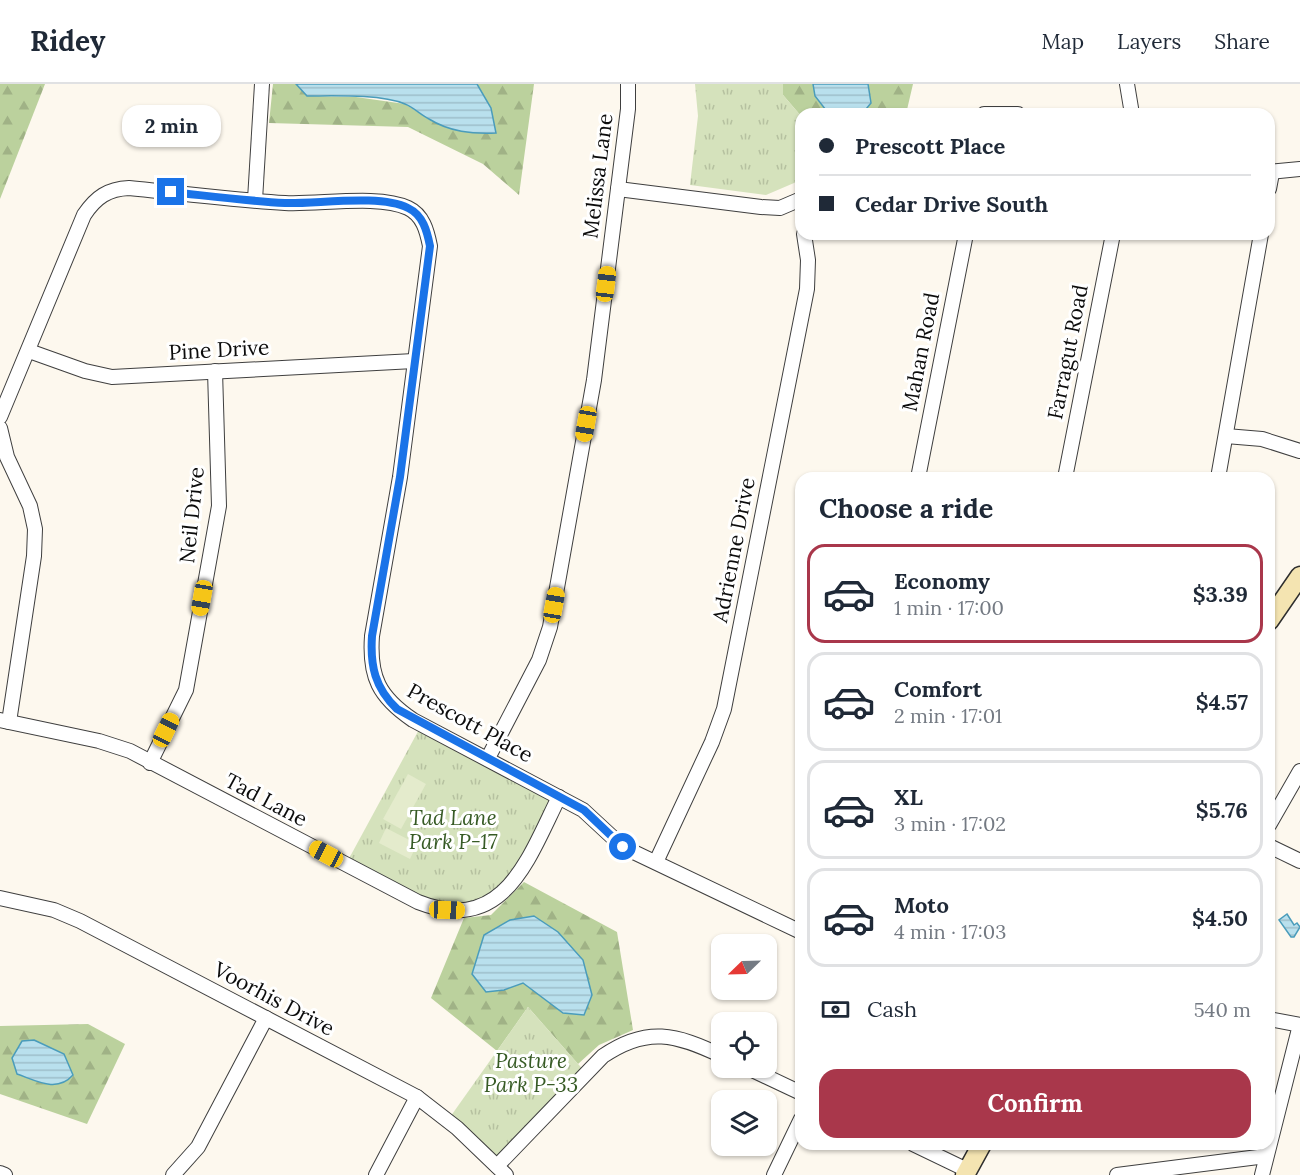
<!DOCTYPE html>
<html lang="en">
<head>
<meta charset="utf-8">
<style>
	:root { --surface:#fff; --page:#f6f6f7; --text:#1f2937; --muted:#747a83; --line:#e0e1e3; --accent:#a9374b }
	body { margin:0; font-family:Lora,serif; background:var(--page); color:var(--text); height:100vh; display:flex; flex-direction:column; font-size:22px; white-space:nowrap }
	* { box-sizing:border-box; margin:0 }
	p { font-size:20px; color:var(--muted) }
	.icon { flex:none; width:33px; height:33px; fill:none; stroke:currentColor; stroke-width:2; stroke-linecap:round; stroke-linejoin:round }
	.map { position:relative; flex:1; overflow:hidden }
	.side { position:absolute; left:795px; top:388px; width:480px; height:678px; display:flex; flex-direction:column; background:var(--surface); border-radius:18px; box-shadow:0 2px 4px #0004 }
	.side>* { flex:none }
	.banner { position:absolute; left:795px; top:24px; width:480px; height:132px; border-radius:18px; box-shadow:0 2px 4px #0004; display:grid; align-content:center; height:132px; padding:0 24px; background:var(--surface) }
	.needle { width:39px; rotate:247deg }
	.tools { position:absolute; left:711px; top:850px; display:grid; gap:12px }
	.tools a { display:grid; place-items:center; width:66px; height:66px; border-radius:12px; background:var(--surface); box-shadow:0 2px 4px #0004; font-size:30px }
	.end { position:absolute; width:27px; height:27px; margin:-14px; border:8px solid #1a73e8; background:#fff; box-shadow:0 0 0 3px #fff }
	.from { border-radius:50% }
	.bubble { position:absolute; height:42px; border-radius:18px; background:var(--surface); box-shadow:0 2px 4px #0004; font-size:20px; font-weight:800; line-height:42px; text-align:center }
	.car { position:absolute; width:18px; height:36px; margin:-18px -9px; border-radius:8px; box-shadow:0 0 4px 2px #0007; background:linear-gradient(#f5c518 24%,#345 0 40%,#f5c518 0 76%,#345 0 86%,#f5c518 0) }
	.banner b { display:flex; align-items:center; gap:21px; height:57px; font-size:22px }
	.banner b+b { border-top:2px solid var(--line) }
	.banner i { width:15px; height:15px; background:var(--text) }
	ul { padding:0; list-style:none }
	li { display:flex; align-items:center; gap:18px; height:99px; margin:0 12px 9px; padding:0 12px; border:3px solid var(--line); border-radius:18px }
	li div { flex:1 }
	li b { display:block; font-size:22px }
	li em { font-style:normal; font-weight:800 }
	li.current { border-color:var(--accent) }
	li>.icon { width:54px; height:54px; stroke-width:1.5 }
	h2 { padding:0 24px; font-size:27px; line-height:72px }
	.pay { display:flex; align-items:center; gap:15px; height:66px; padding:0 24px; font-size:22px }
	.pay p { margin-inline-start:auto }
	.action { display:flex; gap:12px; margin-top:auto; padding:12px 24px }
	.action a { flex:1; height:69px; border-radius:18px; background:var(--accent); color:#fff; font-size:24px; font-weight:800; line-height:69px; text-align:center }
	header { display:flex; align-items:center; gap:36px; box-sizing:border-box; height:84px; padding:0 30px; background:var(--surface); border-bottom:2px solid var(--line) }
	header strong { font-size:28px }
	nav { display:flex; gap:33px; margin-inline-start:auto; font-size:21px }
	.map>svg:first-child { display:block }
	.forest { fill:url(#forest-firs) }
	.park { fill:url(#park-tufts) }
	.pitch { fill:#e4ebcc }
	.water { fill:url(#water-rules); stroke:#4a9cbb; stroke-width:1.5 }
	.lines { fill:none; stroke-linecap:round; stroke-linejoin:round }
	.minor-casing { stroke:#3f3f3f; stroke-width:16 }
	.secondary-casing { stroke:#2e2e2e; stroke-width:21 }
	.minor { stroke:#fff; stroke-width:14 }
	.secondary { stroke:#f4e4b1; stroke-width:18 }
	.route { stroke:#1a73e8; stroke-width:8 }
	.labels { text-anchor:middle; stroke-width:6; stroke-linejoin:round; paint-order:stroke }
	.street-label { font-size:21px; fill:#0c0c0c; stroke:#fff }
	.park-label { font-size:21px; font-style:italic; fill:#375b25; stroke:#fff }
</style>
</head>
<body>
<header>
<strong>Ridey</strong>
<nav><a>Map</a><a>Layers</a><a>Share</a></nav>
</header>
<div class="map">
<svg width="1300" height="1091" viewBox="0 0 1300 1091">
	<defs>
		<pattern id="forest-firs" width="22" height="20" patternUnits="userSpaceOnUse" patternTransform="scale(1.5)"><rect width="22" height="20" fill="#bbd19d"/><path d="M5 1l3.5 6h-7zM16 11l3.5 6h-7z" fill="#a0b286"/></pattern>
		<pattern id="park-tufts" width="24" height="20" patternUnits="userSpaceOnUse" patternTransform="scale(1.5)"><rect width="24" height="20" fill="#d5e2bc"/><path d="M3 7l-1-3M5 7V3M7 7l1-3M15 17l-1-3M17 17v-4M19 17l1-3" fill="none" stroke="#b6c1a0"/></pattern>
		<pattern id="water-rules" width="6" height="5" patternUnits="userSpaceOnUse" patternTransform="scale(1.5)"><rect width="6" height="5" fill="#b9e0ed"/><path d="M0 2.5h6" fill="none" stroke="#9ebfca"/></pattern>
	</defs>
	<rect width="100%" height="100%" fill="#fdf8ee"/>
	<g class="forest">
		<polygon points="0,0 45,0 0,115"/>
		<polygon points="273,0 296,0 307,12 356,13 405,20 430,36 491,24 477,0 534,0 519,111 483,80 408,43 269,39"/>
		<polygon points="783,0 813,0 816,12 829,30 801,32 783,11"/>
		<polygon points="868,0 913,0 906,30 862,30 871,19"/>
		<polygon points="524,798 617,848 633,946 599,961 578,980 528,923 497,967 431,914 464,834 491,831"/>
		<polygon points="88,940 125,960 87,1040 0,1010 0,942"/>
	</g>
	<g class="park">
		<polygon points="695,0 783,0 783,11 801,32 801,96 766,111 690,101 698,32"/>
		<polygon points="422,640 559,713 507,806 447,826 346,780"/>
		<polygon points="528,923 586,989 497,1082 448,1036"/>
	</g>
	<g class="pitch">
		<polygon points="408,690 426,700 401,745 383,735"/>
		<polygon points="386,744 417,760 410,775 379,759"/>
	</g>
	<g class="water">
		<path d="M 296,0 L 477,0 L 491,24 L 496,49 C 472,50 450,48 429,35 C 421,31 413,23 405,20 C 380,10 334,12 307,12 Z"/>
		<polygon points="813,0 868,0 871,19 862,30 829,30 815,12"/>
		<polygon points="133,27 146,28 144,51 132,50"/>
		<polygon points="1287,830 1294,841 1297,839 1300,843 1294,853 1291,853 1279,836"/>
		<polygon points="534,832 558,848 583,876 592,911 584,931 563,929 523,899 504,906 486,908 472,890 484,851 510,836"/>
		<path d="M 34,956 L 64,970 L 73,991 C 57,1009 37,997 17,990 L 12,974 L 22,957 Z"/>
	</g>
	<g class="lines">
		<defs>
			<g id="minor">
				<polyline points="1127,0 1132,30"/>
				<polyline points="984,30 1018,30"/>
				<polyline points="1269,88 1300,85"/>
				<polyline points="618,105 761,123 780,124 801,115"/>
				<polyline points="1269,105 1272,89"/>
				<polyline points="255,116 262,0"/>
				<polyline points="29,267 85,287 112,293 414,277"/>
				<path d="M 0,333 L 84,131 C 96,113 108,105 129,104 C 181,109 233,116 285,119 C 318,121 379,110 408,124 C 423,131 427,147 430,162 L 400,393 L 372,552 C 369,593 379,613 413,636 L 583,726 L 623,763 L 801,848"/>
				<polyline points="0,344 7,373 30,422 35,445 34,472 9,638"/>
				<polyline points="1226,352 1262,355 1300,367"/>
				<polyline points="918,394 966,150"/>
				<polyline points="1065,394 1113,150"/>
				<polyline points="1218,394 1261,150"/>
				<path d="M 0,636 L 99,657 L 130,667 L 418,818 C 504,852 528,775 559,713"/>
				<polyline points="488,674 539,576 550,543 594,296 628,25 628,0"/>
				<polyline points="150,679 186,606 219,422 215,287"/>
				<polyline points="1269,741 1300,687"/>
				<polyline points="1269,762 1300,777"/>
				<polyline points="656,778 712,658 724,625 807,205 808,176 804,150"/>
				<polyline points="0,814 54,826 80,837 417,1013 457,1044 506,1091"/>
				<polyline points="1269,935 1300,941"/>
				<polyline points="748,984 801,1009"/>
				<polyline points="913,1060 967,1086"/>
				<path d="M 497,1082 L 603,972 C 647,942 676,950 722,972"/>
				<polyline points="0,1089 5,1091"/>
				<polyline points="173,1091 198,1063 266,934"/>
				<polyline points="376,1091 417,1013"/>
				<polyline points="774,1091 801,1035"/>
				<polyline points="1117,1091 1266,1072"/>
				<polyline points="1262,1091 1300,941"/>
			</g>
			<g id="secondary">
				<polyline points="1269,537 1300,492"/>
				<polyline points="965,1091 982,1060"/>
			</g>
		</defs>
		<use href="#minor" class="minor-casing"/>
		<use href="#secondary" class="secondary-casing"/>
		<use href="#minor" class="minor"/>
		<use href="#secondary" class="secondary"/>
	</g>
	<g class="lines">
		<path class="route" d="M 171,108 C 209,112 247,117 285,119 C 318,120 380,110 408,124 C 423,131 427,147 430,162 L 400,393 L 372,552 C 370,582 375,604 397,625 L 584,726 L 623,763"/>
	</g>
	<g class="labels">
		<g class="street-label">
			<text transform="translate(598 92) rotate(-83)" y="7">Melissa Lane</text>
			<text transform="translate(219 266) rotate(-3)" y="7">Pine Drive</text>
			<text transform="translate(921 268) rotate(-79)" y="7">Mahan Road</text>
			<text transform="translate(1068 268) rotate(-79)" y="7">Farragut Road</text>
			<text transform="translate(192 431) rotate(-84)" y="7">Neil Drive</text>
			<text transform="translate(734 466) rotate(-79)" y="7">Adrienne Drive</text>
			<text transform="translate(470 639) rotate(29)" y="7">Prescott Place</text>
			<text transform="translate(266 716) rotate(28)" y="7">Tad Lane</text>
			<text transform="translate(274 915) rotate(28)" y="7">Voorhis Drive</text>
		</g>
		<g class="park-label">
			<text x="453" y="741">Tad Lane<tspan x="453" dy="24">Park P-17</tspan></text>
			<text x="531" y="984">Pasture<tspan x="531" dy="24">Park P-33</tspan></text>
		</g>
	</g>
</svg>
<div class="tools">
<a><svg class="needle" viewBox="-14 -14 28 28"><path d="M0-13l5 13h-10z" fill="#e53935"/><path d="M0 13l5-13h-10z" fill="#747a83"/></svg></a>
<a><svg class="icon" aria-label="locate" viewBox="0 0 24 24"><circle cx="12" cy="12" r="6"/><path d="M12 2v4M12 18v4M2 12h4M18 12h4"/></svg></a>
<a><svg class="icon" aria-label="layers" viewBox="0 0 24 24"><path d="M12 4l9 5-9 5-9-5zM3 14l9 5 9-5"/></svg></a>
</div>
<i class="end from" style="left:623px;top:763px"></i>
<i class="end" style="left:171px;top:108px"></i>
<div class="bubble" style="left:122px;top:21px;width:99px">2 min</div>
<i class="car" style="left:606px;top:200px;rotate:7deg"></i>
<i class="car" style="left:586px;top:340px;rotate:190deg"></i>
<i class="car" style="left:202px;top:514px;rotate:190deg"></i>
<i class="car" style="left:554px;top:521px;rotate:10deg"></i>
<i class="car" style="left:166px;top:646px;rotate:26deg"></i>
<i class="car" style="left:326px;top:770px;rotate:298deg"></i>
<i class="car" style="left:447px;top:826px;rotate:92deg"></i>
<div class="banner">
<b><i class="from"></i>Prescott Place</b>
<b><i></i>Cedar Drive South</b>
</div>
<section class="side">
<h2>Choose a ride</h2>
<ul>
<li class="current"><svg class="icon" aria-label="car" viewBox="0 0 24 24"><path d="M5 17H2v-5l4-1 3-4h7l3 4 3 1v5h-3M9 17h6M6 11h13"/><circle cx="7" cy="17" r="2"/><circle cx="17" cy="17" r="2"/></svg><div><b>Economy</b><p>1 min · 17:00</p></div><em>$3.39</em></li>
<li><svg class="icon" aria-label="car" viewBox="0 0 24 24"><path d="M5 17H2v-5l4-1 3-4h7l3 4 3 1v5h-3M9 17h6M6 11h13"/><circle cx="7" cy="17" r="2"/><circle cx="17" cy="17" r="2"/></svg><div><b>Comfort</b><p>2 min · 17:01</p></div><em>$4.57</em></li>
<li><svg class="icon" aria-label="car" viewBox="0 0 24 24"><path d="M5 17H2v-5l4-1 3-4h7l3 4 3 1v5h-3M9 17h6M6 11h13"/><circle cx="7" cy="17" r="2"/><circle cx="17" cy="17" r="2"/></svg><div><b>XL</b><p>3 min · 17:02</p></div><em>$5.76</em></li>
<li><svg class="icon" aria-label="car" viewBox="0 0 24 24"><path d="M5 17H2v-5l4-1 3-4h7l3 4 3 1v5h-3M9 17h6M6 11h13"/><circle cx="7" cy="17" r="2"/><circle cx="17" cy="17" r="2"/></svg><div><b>Moto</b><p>4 min · 17:03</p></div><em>$4.50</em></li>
</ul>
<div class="pay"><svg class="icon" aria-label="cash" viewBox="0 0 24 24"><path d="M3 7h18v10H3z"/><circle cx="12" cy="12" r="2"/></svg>Cash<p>540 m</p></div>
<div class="action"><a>Confirm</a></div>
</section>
</div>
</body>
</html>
